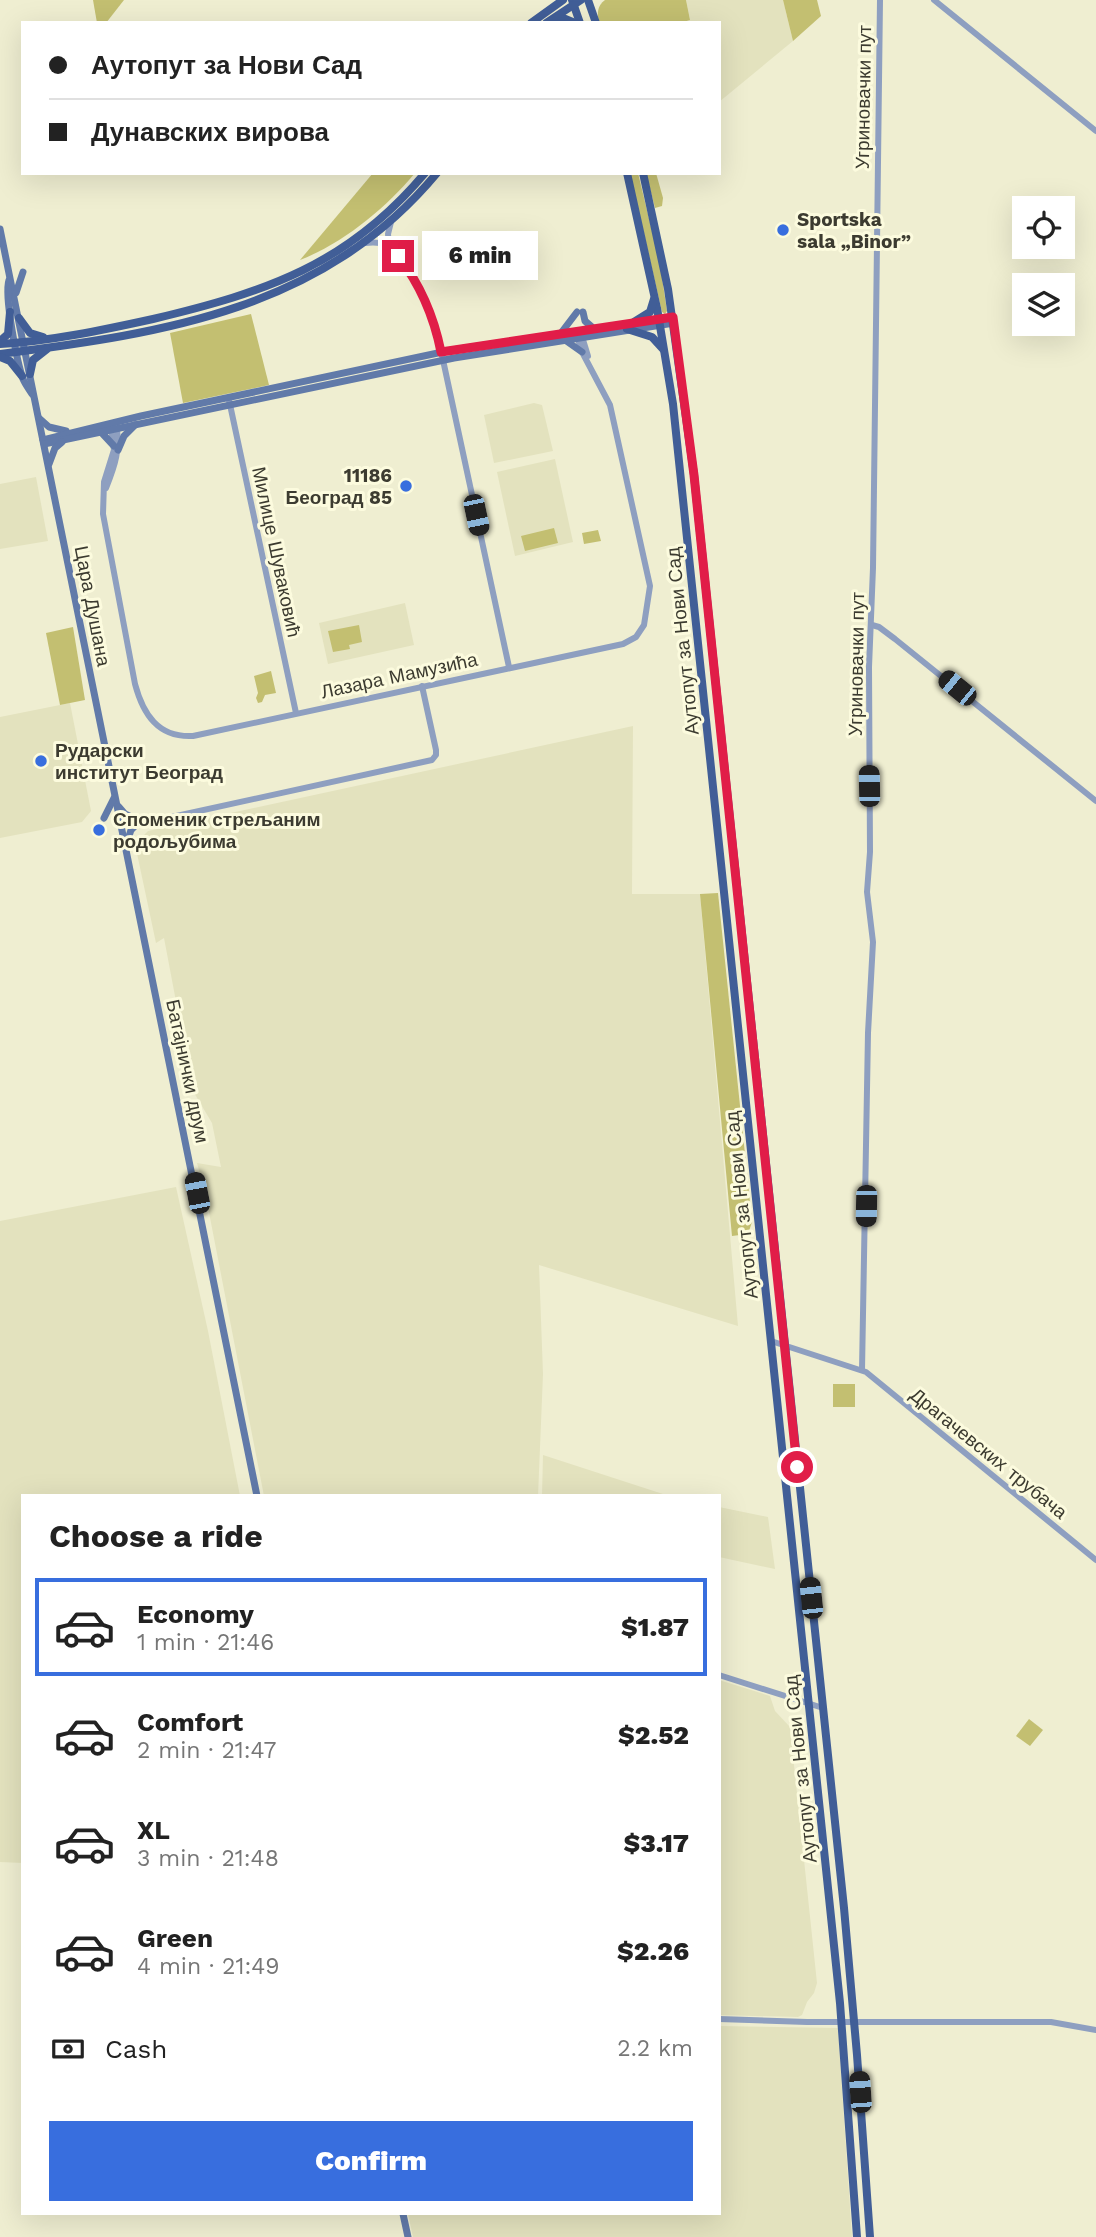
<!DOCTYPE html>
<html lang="en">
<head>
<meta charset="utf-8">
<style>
	:root { --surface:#fff; --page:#f2f2f2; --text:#222; --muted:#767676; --line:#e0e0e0; --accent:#386ede }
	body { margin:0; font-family:"Work Sans",sans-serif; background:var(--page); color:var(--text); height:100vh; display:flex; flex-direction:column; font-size:26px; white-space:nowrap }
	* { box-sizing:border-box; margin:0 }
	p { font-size:23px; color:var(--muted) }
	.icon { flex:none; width:38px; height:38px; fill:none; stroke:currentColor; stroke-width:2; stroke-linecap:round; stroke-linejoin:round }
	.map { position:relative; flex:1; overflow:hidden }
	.panel { position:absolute; left:21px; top:1494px; width:700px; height:721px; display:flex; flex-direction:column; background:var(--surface); border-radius:0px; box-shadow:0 7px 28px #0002 }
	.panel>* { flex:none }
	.hud { position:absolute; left:21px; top:21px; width:700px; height:154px; border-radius:0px; box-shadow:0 7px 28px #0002; display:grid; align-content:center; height:154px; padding:0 28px; background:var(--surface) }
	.tools { position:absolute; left:1012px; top:196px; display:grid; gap:14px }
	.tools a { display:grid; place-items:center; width:63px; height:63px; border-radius:0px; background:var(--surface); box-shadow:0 7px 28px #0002; font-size:35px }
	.end { position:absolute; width:32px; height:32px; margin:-16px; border:9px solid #e11d48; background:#fff; box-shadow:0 0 0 4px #fff }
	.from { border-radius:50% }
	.bubble { position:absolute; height:49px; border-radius:0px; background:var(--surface); box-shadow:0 7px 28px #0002; font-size:23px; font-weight:800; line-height:49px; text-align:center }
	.car { position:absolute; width:21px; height:42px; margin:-21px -10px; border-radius:9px; box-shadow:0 0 5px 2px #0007; background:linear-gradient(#222 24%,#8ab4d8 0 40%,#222 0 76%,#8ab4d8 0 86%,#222 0) }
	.hud b { display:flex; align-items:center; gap:24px; height:66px; font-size:26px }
	.hud b+b { border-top:2px solid var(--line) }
	.hud i { width:18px; height:18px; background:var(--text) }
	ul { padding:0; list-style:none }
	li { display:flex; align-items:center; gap:21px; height:98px; margin:0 14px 10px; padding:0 14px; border:4px solid transparent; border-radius:0px }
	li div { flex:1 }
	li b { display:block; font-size:26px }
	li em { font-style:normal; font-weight:800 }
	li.current { border-color:var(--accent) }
	li>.icon { width:63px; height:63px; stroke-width:1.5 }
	h2 { padding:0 28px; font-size:32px; line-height:84px }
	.pay { display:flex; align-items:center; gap:18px; height:77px; padding:0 28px; font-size:26px }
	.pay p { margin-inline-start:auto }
	.primary-button { display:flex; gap:14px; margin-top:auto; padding:14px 28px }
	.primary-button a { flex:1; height:80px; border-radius:0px; background:var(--accent); color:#fff; font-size:28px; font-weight:800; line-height:80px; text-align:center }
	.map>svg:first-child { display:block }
	.built { fill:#e3e2be }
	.green { fill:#c3bf71 }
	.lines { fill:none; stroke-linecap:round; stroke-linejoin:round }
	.tertiary { stroke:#8e9fc0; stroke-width:6 }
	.secondary { stroke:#617aa9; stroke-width:7 }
	.primary { stroke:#415e97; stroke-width:8 }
	.route { stroke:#e11d48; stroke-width:9 }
	.poi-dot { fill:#386ede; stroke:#fcfbde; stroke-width:2.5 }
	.labels { text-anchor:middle; stroke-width:6; stroke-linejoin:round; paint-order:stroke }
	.street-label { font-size:19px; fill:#3c3b30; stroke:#fcfbde }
	.poi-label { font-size:19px; font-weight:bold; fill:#3c3b30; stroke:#fcfbde; text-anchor:start }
</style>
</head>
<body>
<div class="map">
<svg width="1096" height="2237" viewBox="0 0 1096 2237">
	<rect width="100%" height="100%" fill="#efeed1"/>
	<g class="built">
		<polygon points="686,0 783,0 793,41 719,102 719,23 680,23 690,20"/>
		<polygon points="534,403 542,405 553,451 494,463 484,415"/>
		<polygon points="555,459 573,542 515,556 497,472"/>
		<polygon points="36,477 48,541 0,549 0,484"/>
		<polygon points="405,603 414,645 328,664 319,623"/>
		<polygon points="70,703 91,811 82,822 0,838 0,717"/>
		<polygon points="633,726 632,894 700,894 738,1326 539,1265 543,1374 538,1496 264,1496 206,1197 197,1163 221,1167 212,1123 193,1091 164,938 156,943 135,844 148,831"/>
		<polygon points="176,1187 208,1331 240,1496 23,1496 23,1863 0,1862 0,1221"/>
		<polygon points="543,1455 666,1495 671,1496 542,1496"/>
		<polygon points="719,1507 768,1517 775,1569 719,1557"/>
		<polygon points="719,1680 770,1696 775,1711 790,1727 817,1983 814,1993 807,2002 802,2015 798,2017 719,2015"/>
		<polygon points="719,2026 838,2028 852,2237 413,2237 408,2214 719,2214"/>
	</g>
	<g class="green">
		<polygon points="93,0 124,0 106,23 97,23"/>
		<path d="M 605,0 L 686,0 L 690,20 L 680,23 L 599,23 C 597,13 597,6 605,0 Z"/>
		<polygon points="783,0 817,0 821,16 793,41"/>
		<path d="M 373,173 L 415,173 C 385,209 343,243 300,260 Z"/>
		<polygon points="630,173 638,173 660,264 667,311 665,314 662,312"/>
		<polygon points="646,173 656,173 663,198 662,206 655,208"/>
		<polygon points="251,314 269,385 183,403 170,333"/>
		<polygon points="554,528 558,543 525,551 521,536"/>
		<polygon points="598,530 601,541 584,544 582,533"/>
		<polygon points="359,625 362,642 349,645 350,649 333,652 328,631"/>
		<polygon points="73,627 85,700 60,705 46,633"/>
		<polygon points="271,671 276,693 265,695 262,702 258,703 256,698 258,693 254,676"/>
		<polygon points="718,893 752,1222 748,1234 732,1236 700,894"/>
		<rect x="833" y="1384" width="22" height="23"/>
		<polygon points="1029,1719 1043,1730 1030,1746 1016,1736"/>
	</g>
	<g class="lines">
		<g class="tertiary">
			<polyline points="934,0 1096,131"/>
			<path d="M 365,243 C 373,242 380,242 386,245 C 412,260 433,319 440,346 L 509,667"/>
			<polyline points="389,247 388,234 391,222"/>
			<polyline points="581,333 588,356"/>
			<polyline points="229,400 296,713"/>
			<path d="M 111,427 L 114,450 L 104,482 L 103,514 L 135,684 C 143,714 158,738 193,736 L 623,644 L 636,637 L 644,625 L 650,586 L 610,405 L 582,352 L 577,336"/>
			<path d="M 106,488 C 115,466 121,448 116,424"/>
			<polyline points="872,625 879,627 895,639 1096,801"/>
			<polyline points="130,818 154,817"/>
			<polyline points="120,823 158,820 432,760 436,755 436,750 422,686"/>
			<polyline points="771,1341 866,1372 1096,1560"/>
			<polyline points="862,1370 868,1033 873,942 867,892 870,852 869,667 873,568 880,0"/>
			<polyline points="719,1675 823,1708"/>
			<polyline points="719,2019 807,2022 1051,2022 1096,2030"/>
		</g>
		<g class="secondary">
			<polyline points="0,229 257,1496"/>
			<path d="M 9,280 C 4,296 17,362 23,379 C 25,384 29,389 32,394"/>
			<polyline points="16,293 23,272"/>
			<polyline points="583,312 585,321 593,328"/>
			<polyline points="561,333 577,312"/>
			<polyline points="565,340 582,352"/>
			<polyline points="40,419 49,427 66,431"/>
			<polyline points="101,432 114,446"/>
			<polyline points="43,440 141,416 452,350 673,317"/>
			<polyline points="44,444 454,358 674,323"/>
			<polyline points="118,450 124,436 135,425"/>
			<polyline points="49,464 55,448 62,442"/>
			<polyline points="119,807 125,814 133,818"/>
			<polyline points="104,818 114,798"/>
			<polyline points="126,845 131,830 138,823"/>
			<polyline points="403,2214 408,2237"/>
		</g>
		<g class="primary">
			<polyline points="572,0 580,23"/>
			<polyline points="588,0 596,23"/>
			<polyline points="552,21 563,18 575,23"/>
			<polyline points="531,23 563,0"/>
			<polyline points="546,23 581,0"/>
			<polyline points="627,173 657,308 673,404 840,2003 857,2237"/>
			<polyline points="643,173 668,289 694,475 844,1908 857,2055 870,2237"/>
			<polyline points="19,318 30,333 43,337"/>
			<polyline points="634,322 650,312 654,299"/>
			<polyline points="627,329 652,337 663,349"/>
			<polyline points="0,341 8,334 10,312"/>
			<path d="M 0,344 C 51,341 103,330 153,319 C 266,292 348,265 425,173"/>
			<path d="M 0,354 C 166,333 324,309 437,173"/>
			<polyline points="0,357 10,361 22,376"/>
			<polyline points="30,374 33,360 47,349"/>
		</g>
	</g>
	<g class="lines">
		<path class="route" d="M 398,256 C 420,284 434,317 441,352 L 673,317 L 694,475 L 797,1467"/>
	</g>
	<g class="poi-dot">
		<circle cx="783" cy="230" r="7"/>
		<circle cx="406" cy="486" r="7"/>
		<circle cx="41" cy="761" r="7"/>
		<circle cx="99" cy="830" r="7"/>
	</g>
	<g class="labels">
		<g class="street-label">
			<text transform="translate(863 97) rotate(-89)" y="7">Угриновачки пут</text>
			<text transform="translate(277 552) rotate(78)" y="7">Милице Шуваковић</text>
			<text transform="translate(93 606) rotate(79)" y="7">Цара Душана</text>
			<text transform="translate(682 641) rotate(-96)" y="7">Аутопут за Нови Сад</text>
			<text transform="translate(856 664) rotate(-89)" y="7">Угриновачки пут</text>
			<text transform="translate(399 675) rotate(-12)" y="7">Лазара Мамузића</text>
			<text transform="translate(188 1071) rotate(78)" y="7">Батајнички друм</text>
			<text transform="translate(741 1205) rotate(-96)" y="7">Аутопут за Нови Сад</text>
			<text transform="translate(989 1453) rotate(39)" y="7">Драгачевских трубача</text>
			<text transform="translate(800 1769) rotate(-96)" y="7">Аутопут за Нови Сад</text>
		</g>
		<g class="poi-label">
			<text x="797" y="226">Sportska<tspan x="797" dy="22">sala „Binor”</tspan></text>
			<text x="392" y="482" text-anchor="end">11186<tspan x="392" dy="22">Београд 85</tspan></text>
			<text x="55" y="757">Рударски<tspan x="55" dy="22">институт Београд</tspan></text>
			<text x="113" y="826">Споменик стрељаним<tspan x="113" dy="22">родољубима</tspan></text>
		</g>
	</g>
</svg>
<div class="tools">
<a><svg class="icon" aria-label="locate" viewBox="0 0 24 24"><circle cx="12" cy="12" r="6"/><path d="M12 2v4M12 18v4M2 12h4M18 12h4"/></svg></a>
<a><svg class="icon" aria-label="layers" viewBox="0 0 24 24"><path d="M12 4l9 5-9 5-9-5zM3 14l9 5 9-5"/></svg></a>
</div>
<i class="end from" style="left:797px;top:1467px"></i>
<i class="end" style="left:398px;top:256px"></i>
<div class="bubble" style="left:422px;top:231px;width:116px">6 min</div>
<i class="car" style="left:476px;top:515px;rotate:168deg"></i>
<i class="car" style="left:957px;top:688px;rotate:309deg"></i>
<i class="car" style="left:869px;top:786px;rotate:359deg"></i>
<i class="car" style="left:197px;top:1193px;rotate:349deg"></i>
<i class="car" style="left:866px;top:1206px;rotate:181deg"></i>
<i class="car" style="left:811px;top:1598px;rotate:354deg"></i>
<i class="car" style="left:860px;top:2092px;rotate:356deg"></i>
<div class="hud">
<b><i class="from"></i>Аутопут за Нови Сад</b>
<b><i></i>Дунавских вирова</b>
</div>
<section class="panel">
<h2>Choose a ride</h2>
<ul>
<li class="current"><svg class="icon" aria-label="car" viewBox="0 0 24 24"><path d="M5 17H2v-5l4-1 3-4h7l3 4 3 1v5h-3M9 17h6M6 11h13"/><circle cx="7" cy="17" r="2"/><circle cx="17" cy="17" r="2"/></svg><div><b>Economy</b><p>1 min · 21:46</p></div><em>$1.87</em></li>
<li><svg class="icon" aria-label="car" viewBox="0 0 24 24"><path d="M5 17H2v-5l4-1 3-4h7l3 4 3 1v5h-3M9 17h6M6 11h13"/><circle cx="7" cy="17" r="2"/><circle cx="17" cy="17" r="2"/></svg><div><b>Comfort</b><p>2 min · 21:47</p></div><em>$2.52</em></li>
<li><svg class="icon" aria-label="car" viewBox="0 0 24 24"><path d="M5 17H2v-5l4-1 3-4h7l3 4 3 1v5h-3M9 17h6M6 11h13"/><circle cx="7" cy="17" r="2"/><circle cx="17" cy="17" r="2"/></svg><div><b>XL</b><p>3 min · 21:48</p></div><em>$3.17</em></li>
<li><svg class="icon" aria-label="car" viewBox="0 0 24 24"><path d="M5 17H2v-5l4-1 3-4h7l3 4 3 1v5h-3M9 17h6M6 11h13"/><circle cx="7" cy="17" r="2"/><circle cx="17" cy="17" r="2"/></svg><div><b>Green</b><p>4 min · 21:49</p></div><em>$2.26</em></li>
</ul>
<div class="pay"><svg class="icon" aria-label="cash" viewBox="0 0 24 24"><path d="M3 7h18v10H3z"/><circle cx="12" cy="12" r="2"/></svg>Cash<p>2.2 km</p></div>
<div class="primary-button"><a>Confirm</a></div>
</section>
</div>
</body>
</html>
